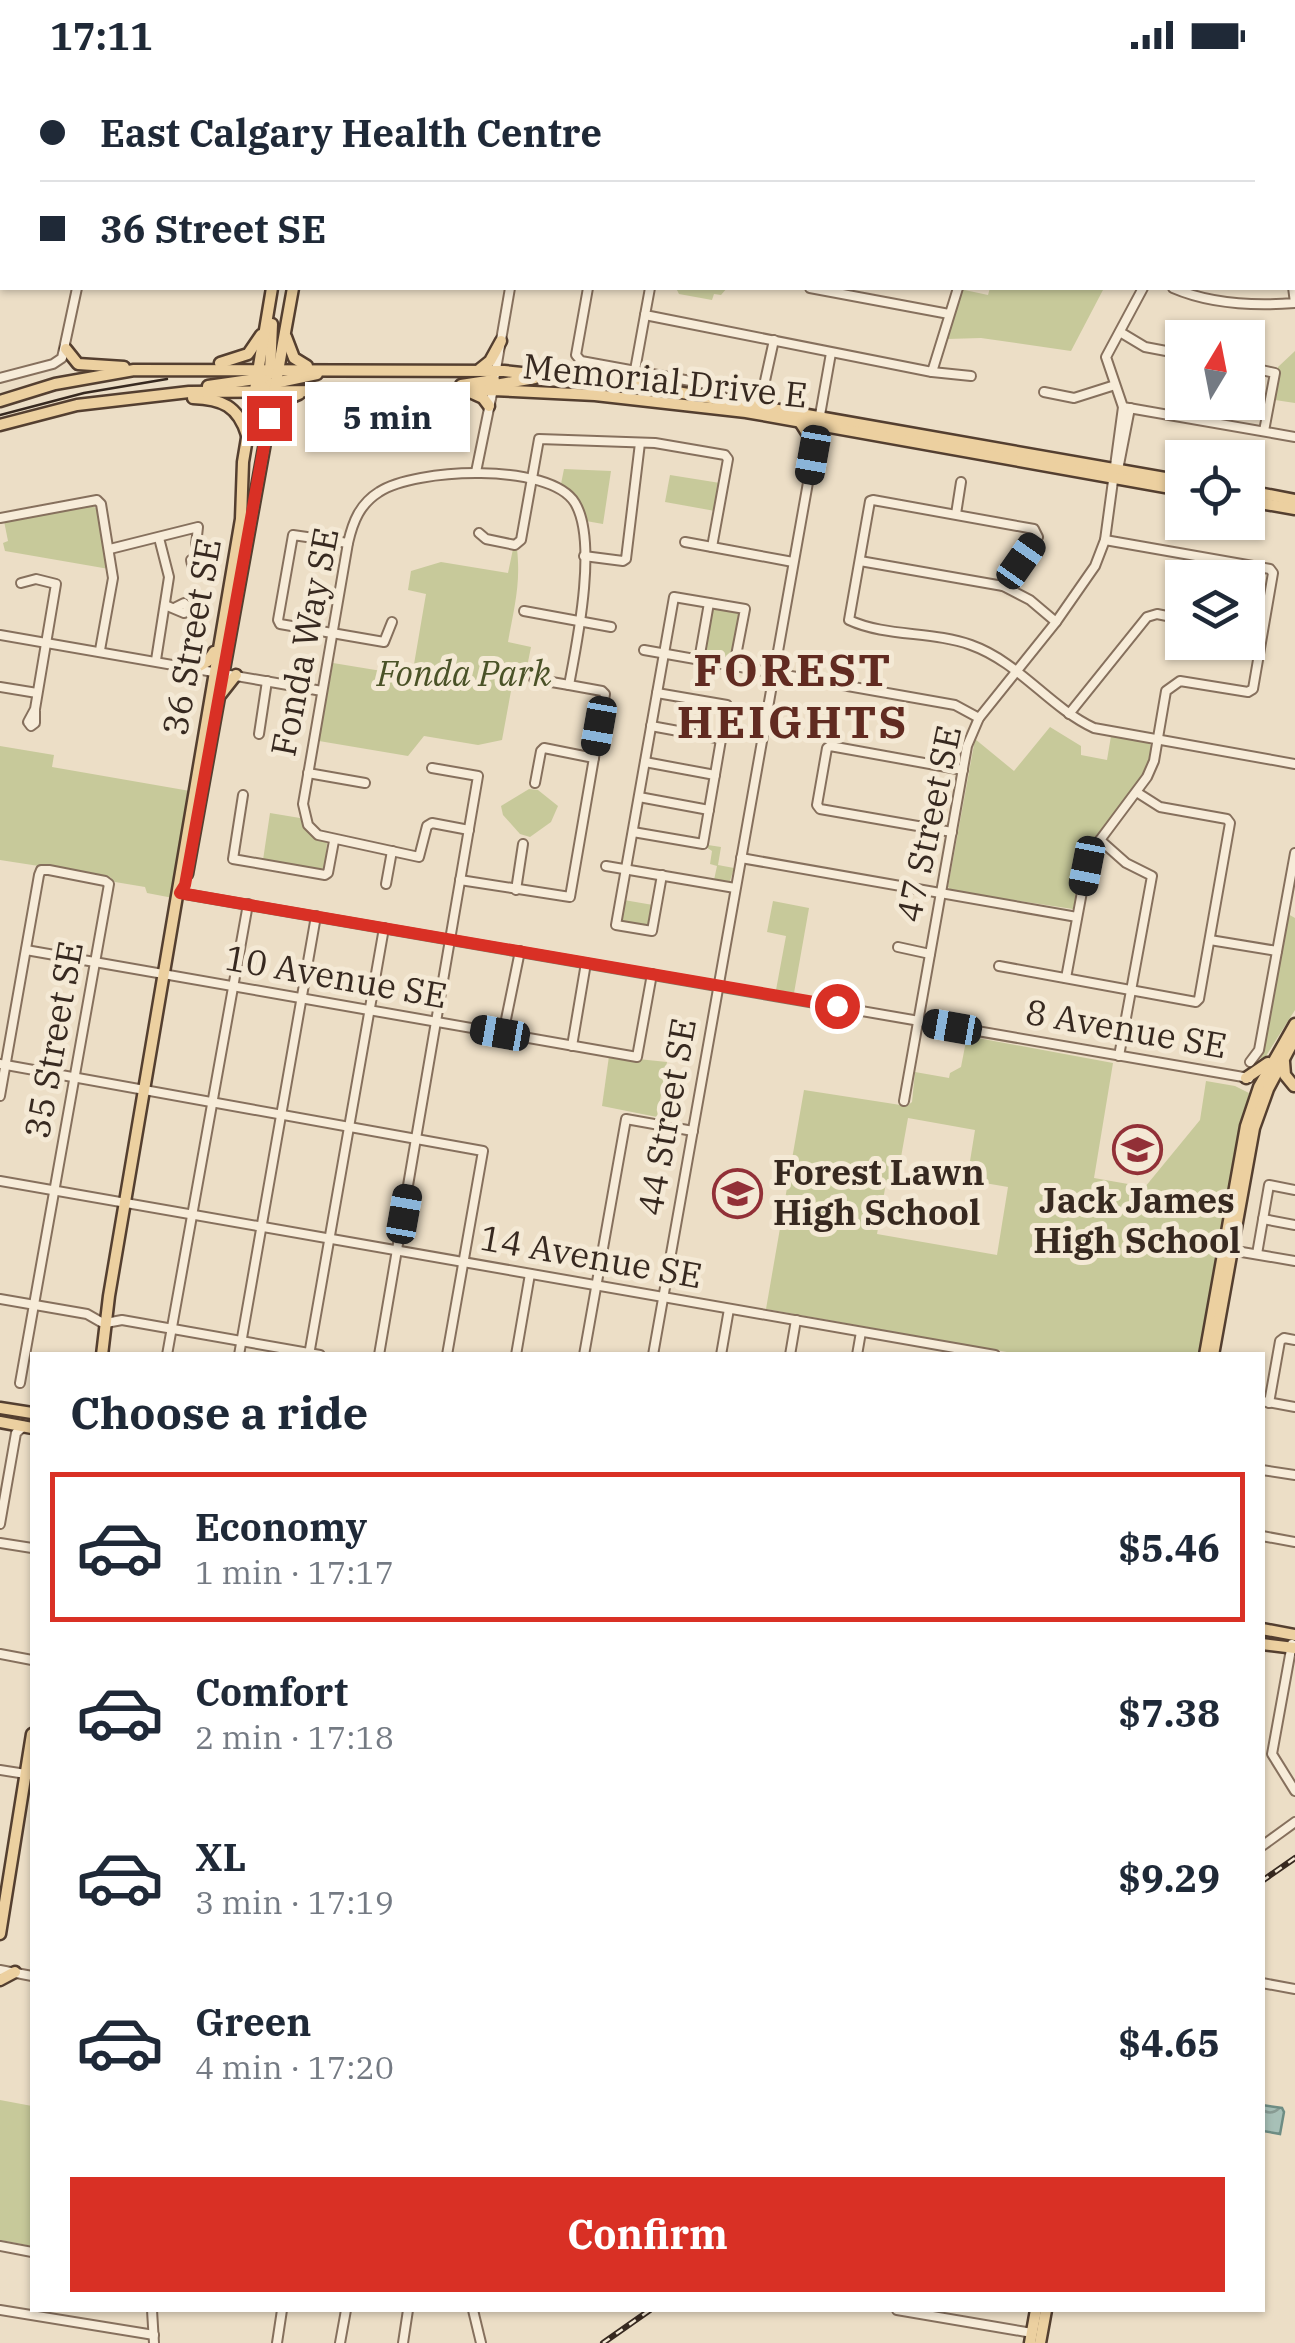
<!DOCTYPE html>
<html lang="en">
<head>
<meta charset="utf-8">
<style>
	:root { --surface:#fff; --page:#f2f2f3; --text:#1f2937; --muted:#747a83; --line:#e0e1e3; --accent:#d93025 }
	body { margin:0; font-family:"IBM Plex Serif",serif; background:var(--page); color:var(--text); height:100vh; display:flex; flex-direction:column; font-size:38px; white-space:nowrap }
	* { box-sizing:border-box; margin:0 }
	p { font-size:32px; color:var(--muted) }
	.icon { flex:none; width:55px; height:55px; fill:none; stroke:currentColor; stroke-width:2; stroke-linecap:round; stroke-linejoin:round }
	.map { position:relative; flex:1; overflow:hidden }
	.sheet { position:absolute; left:30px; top:1282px; width:1235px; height:960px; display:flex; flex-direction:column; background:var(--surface); border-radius:0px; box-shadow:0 2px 8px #0004 }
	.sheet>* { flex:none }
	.top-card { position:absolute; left:0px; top:0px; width:1295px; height:220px; box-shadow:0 2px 8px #0004; display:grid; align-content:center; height:220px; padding:0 40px; background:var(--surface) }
	.needle { width:65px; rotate:10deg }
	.fabs { position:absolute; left:1165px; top:250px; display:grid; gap:20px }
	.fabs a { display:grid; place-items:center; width:100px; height:100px; border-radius:0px; background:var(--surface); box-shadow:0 2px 8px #0004; font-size:50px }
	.end { position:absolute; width:45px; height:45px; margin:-22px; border:12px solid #d93025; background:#fff; box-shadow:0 0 0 5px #fff }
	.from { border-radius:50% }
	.bubble { position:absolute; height:70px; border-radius:0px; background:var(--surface); box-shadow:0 2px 8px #0004; font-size:32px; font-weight:700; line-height:70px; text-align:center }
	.car { position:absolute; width:30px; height:60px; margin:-30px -15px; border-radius:12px; box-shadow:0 0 8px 2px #0007; background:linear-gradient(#222 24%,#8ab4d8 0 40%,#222 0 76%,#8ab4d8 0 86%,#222 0) }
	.top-card b { display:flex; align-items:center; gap:35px; height:95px; font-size:38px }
	.top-card b+b { border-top:2px solid var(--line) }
	.top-card i { width:25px; height:25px; background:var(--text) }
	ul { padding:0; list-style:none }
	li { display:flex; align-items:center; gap:30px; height:150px; margin:0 20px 15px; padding:0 20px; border:5px solid transparent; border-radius:0px }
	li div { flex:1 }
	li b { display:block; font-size:38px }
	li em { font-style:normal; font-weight:700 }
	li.on { border-color:var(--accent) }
	li>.icon { width:90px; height:90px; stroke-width:1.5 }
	h2 { padding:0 40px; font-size:45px; line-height:120px }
	.cta { display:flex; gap:20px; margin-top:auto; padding:20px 40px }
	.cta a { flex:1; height:115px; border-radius:0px; background:var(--accent); color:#fff; font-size:40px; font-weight:700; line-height:115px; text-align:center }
	.status { display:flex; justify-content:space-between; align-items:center; height:70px; padding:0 50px; background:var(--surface); direction:ltr }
	.status svg { height:28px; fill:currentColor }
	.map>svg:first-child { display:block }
	.park { fill:#c7c99a; fill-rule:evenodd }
	.water { fill:url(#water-waves); stroke:#6e8d84; stroke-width:2.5 }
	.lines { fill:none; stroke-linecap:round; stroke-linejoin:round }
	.minor-casing { stroke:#86705d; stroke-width:12 }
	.major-casing { stroke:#543f30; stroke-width:15 }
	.minor { stroke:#f7ecd9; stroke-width:8 }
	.major { stroke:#ecd0a0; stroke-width:10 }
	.tram { stroke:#372920; stroke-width:2.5 }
	.rail-casing { stroke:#372920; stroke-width:6 }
	.rail { stroke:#f4e9d5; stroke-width:2.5; stroke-dasharray:8; stroke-linecap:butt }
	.route { stroke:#d93025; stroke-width:12 }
	.labels { text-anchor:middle; stroke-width:10; stroke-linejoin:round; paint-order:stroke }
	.street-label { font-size:35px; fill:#372920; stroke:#f4e9d5 }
	.park-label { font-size:35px; font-style:italic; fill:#4a5227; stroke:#f4e9d5 }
	.poi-label { font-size:35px; font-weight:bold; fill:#372920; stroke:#f4e9d5; text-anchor:start }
	.district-label { font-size:45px; font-weight:bold; letter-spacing:2.5px; fill:#612b21; stroke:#f4e9d5 }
</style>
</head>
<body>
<div class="status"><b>17:11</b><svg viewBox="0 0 49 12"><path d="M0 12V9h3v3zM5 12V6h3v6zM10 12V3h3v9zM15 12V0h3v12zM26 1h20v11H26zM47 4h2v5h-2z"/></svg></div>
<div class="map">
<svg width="1295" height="2273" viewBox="0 0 1295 2273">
	<defs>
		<pattern id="water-waves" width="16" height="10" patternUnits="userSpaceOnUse" patternTransform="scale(2.5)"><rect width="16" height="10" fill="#a7c0b7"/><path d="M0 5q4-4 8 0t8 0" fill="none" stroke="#899c94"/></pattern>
	</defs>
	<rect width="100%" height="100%" fill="#ecdec6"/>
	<g class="park">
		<polygon points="676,218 727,218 721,225 714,224 712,230 679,224"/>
		<polygon points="990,218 1104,218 1071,281 981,268 947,269 960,219 988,225"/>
		<polygon points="1295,281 1295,333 1275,330 1278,297"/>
		<polygon points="564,399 611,401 603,454 586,451 575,426 561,414"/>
		<polygon points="670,405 720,413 715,441 665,432"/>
		<polygon points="92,436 100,440 109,499 5,481 3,473 8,471 4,451"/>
		<path d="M 513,479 L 517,479 C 521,514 514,538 508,572 L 531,577 L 524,612 L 511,621 L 502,670 L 478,675 L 424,666 L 408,686 L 319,671 L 333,593 L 412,606 L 426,524 L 408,520 L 411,501 L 441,492 L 508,503 Z"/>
		<polygon points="715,537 737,541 740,545 732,591 703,586 712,539"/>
		<polygon points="1050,657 1081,676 1081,685 1107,690 1111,666 1148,672 1153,678 1146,702 1083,790 1073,839 952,821 948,817 975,669 1014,701"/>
		<polygon points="0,676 54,685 52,697 190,721 173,828 147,823 145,817 115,812 110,807 0,790"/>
		<polygon points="529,719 538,720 558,736 551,752 530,767 520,764 503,745 501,736"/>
		<polygon points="270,743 300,748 311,763 327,773 325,797 319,800 263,790"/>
		<polygon points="708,775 721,777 718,795 734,798 730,811 714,810 717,796 710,794 712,781 706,777"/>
		<polygon points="624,830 653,835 649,856 622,851"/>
		<polygon points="773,831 809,838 794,923 776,920 786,866 767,862"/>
		<polygon points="1288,844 1295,848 1295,940 1259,997"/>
		<path d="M 967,966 L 1113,993 L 1094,1108 L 1145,1117 L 1200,1050 L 1206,1011 L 1235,1016 L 1249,1023 L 1239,1065 L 1199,1285 L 1024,1285 L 766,1239 L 804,1020 L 907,1036 L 912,1032 L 915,1002 L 949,1008 L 950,1003 L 961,997 ZM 908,1048 L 975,1060 L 967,1110 L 1008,1117 L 997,1185 L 877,1164 L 886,1113 L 896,1115 Z"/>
		<polygon points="609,986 667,992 657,1047 602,1036"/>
		<polygon points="0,2030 32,2036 32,2176 0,2170"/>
	</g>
	<polygon class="water" points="1262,2035 1282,2038 1284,2042 1280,2064 1263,2061"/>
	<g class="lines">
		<defs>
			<g id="minor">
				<polyline points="653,0 655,2"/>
				<polyline points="951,0 951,2"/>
				<polyline points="115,2 116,0"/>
				<polyline points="551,2 552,0"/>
				<polyline points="786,2 787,0"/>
				<polyline points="845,2 846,0"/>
				<polyline points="1001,2 1002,0"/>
				<polyline points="1062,2 1063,0"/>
				<polyline points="1127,2 1128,0"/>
				<polyline points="1193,2 1194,0"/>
				<polyline points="1292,55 1295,55"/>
				<polyline points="1292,113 1295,113"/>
				<polyline points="1292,171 1295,171"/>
				<polyline points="588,218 576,285 581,291 756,323 763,320 774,270"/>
				<polyline points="650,218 645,245 932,302 958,218"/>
				<polyline points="810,218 949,244"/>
				<polyline points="1143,218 1106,287 1123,337 1295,367"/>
				<path d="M 1173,218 C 1210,234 1256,236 1295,233 L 1292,209"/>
				<polyline points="1120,262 1145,277 1182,284"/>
				<polyline points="1248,297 1275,303 1264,361"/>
				<polyline points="635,300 645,245"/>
				<polyline points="932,302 971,306"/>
				<polyline points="495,305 510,218"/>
				<polyline points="0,308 53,294 62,288 77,218"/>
				<polyline points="1044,322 1074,328 1115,315"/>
				<polyline points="476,402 493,319"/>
				<polyline points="1117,405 1130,338"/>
				<polyline points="956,444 961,412"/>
				<polyline points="0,448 97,430 101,434 113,508 100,580"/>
				<polyline points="479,463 486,469 515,475 521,470 539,369 655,373 725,385 728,389 712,477 793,492"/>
				<polyline points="685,472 712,477"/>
				<polyline points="348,473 293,465 278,550 280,554 384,572 392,552"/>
				<polyline points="110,479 198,457 196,475 198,488"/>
				<polyline points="584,486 623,491 626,489 640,373"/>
				<polyline points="198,488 204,487 206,496"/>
				<polyline points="860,491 1003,516 1030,530 1056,552"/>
				<polyline points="193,499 191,490 198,488"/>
				<polyline points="21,513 36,509 56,514 35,639 35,653 31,656 28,652 35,639"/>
				<path d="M 1003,516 L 1038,467 L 1034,459 L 873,430 L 870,431 L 849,550 C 885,567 933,561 971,575 C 1019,592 1049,637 1094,658 L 1295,694"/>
				<polyline points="165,535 184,543 189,538 184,533 176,537"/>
				<polyline points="524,541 611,557"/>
				<polyline points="0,565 322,621"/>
				<polyline points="644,580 955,635 979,648"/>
				<polyline points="156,590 169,507 159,468"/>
				<polyline points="699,590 709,533"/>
				<polyline points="534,609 569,615"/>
				<polyline points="0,617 37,623"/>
				<polyline points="1069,644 1147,547 1157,544 1182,549"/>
				<polyline points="651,656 722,669"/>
				<polyline points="259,664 267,611"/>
				<polyline points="645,692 715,705"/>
				<polyline points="308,703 365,713"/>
				<polyline points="535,713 541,681 544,678 594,688"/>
				<polyline points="243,725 233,789 325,805 328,803 334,771"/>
				<polyline points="639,727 709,740"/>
				<polyline points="633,762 703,774 727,635 657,623"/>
				<polyline points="952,762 820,739 817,735 827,678 830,676 963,700"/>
				<polyline points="1100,770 1126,793 1152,806 1119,986"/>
				<polyline points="741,788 1077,847"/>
				<polyline points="606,796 735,818"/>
				<polyline points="662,805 652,861 616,855 674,527 745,539 734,596"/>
				<path d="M 460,810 L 570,827 L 605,624 L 602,621 L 569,615 C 577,573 598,471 575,433 C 550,392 415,398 379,422 C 360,434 353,451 348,473 L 303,734 L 308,755 L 318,765 L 419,787 L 427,756 L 432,753 L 469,760"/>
				<polyline points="386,814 392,781"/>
				<polyline points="516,820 523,774"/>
				<polyline points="179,823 1249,1008"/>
				<polyline points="1210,870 1277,881"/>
				<polyline points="898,877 930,884"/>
				<polyline points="26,880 637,987 652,904"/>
				<polyline points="999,896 1196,932 1199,929 1230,753 1227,749 1160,737 1138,723"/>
				<polyline points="1066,908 1087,795 1100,770 1147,707 1154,691 1166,621 1180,611 1248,622 1253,619 1273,503 1270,499 1105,470"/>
				<polyline points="503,964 520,881"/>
				<polyline points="572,976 586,893"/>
				<polyline points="1250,992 1259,980 1295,783"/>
				<polyline points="0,994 483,1081 447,1285"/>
				<polyline points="0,1026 39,805 41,800 49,800 105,811 109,814 20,1313"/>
				<polyline points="904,1031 967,676 979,648 1056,552 1095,496 1105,470 1123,337"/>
				<polyline points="0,1111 995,1285"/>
				<polyline points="1263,1149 1295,1155"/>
				<polyline points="1230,1180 1295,1191"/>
				<polyline points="1257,1184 1269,1115 1295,1120"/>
				<polyline points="0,1229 87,1244 101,1252"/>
				<polyline points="106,1253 122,1250 320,1285"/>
				<polyline points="167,1285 248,834"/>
				<polyline points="239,1285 316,846"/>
				<polyline points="309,1285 384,858"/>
				<polyline points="379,1285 478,706 432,698"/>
				<polyline points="516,1285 530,1204"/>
				<polyline points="584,1285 626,1049 693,1061"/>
				<polyline points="653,1285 831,283"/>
				<polyline points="721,1285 729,1239"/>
				<polyline points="790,1285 796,1250"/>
				<polyline points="857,1285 861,1262"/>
				<polyline points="1262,1331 1295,1337"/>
				<polyline points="1269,1333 1280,1271 1284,1268 1295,1270"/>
				<polyline points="1262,1400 1295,1405"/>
				<polyline points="0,1454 16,1363 24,1356"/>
				<polyline points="1262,1466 1295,1472"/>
				<polyline points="0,1473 32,1478"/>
				<polyline points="1292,1574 1272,1684 1295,1721"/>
				<polyline points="0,1584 32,1590"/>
				<polyline points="0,1700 32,1705"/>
				<polyline points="1262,1776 1295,1752"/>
				<polyline points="0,1900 32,1906"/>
				<polyline points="1262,1913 1295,1919"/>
				<polyline points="0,2176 32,2182"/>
				<polyline points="0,2240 154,2265"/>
				<polyline points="152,2240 154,2273"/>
				<polyline points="473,2240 481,2273"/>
				<polyline points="897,2240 1032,2263"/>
				<polyline points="277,2273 282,2240"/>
				<polyline points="340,2273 346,2240"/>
				<polyline points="403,2273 408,2240"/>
			</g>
			<g id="major">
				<polyline points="308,2 309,0"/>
				<polyline points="331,2 331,0"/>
				<polyline points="286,267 294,288 307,296"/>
				<polyline points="66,279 78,294 124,297"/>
				<polyline points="220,293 248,284 261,265"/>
				<polyline points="480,299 490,291 501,271"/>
				<polyline points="270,302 272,254"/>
				<polyline points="270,314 317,304"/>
				<polyline points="461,315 494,310"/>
				<polyline points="208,316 263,308 277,299"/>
				<polyline points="494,319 501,314 535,308"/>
				<polyline points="472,323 483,328 489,336"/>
				<path d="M 193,328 C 222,329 238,336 247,365"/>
				<polyline points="0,331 55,314 134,300 504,301 643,316 1182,411"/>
				<polyline points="270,346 280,332 299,324"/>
				<polyline points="800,352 814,374"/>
				<polyline points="0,355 77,335 189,322 493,320 595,325 746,342 1182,420"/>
				<polyline points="261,359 263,316"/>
				<polyline points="1248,421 1295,430"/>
				<polyline points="1248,431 1295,439"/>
				<polyline points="196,598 208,591 214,582"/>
				<polyline points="221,624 236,605"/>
				<polyline points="187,804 293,218"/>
				<polyline points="1284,992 1285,1005 1294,1016"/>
				<polyline points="1246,1008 1268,993"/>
				<polyline points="102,1285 109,1226 241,449 243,392 272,218"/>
				<polyline points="1205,1285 1246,1056 1259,1017 1295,954"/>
				<polyline points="1213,1285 1254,1058 1268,1019 1295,968"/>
				<polyline points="0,1338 32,1343"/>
				<polyline points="0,1352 32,1358"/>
				<polyline points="1262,1559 1295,1565"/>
				<polyline points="1262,1574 1295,1578"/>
				<polyline points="0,1864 32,1664"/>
				<polyline points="0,1910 15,1902"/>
				<polyline points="1030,2273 1036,2240"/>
				<polyline points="1040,2273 1046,2240"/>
			</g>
		</defs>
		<use href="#minor" class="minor-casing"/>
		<use href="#major" class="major-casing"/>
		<use href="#minor" class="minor"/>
		<use href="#major" class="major"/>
		<g class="tram">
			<polyline points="322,2 322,0"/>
			<polyline points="0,345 84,323 167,309"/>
		</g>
		<defs>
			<g id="rail">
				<polyline points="1262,1811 1295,1788"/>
				<polyline points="603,2273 650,2240"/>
			</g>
		</defs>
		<use href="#rail" class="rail-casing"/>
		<use href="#rail" class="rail"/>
	</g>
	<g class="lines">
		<polyline class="route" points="269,348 185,815 180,823 837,936"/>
	</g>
	<defs>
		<symbol id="school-ring" viewBox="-11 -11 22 22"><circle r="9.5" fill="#f4e9d5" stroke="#923037" stroke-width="1.5"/><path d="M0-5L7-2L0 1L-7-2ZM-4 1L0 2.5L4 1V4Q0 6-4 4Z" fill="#923037"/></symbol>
	</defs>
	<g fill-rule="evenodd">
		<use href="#school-ring" x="1110" y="1052" width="55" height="55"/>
		<use href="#school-ring" x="710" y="1096" width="55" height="55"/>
	</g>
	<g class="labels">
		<g class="street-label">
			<text transform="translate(665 311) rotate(6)" y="12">Memorial Drive E</text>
			<text transform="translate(192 567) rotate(-80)" y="12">36 Street SE</text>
			<text transform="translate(305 572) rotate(-79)" y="12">Fonda Way SE</text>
			<text transform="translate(929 754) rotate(-78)" y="12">47 Street SE</text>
			<text transform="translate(336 907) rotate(10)" y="12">10 Avenue SE</text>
			<text transform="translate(1126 959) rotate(10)" y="12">8 Avenue SE</text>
			<text transform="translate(54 970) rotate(-80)" y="12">35 Street SE</text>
			<text transform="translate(667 1047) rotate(-80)" y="12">44 Street SE</text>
			<text transform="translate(591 1187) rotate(10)" y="12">14 Avenue SE</text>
		</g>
		<g class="park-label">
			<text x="464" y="616">Fonda Park</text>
		</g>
		<g class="poi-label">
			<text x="773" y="1115">Forest Lawn<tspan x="773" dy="40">High School</tspan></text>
			<text x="1137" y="1143" text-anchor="middle">Jack James<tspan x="1137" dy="40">High School</tspan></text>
		</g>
		<g class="district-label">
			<text x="793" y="616">FOREST<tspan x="793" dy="52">HEIGHTS</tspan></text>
		</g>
	</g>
</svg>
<div class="fabs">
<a><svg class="needle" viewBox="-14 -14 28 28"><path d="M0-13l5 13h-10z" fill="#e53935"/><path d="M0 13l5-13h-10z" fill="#747a83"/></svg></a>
<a><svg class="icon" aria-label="locate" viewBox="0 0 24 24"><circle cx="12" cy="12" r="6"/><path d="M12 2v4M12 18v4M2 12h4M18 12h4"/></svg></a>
<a><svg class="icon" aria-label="layers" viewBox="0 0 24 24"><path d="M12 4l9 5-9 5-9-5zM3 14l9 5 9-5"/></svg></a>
</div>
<i class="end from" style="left:837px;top:936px"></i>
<i class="end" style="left:269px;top:348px"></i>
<div class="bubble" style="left:305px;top:312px;width:165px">5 min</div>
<i class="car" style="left:813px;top:385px;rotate:190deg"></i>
<i class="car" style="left:1021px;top:491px;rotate:35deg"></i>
<i class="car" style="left:599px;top:656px;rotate:190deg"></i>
<i class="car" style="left:1087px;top:796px;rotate:191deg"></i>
<i class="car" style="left:952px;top:957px;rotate:280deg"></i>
<i class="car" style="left:500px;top:963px;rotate:280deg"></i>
<i class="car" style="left:404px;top:1144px;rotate:10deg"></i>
<div class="top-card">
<b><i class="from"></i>East Calgary Health Centre</b>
<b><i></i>36 Street SE</b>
</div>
<section class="sheet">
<h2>Choose a ride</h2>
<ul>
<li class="on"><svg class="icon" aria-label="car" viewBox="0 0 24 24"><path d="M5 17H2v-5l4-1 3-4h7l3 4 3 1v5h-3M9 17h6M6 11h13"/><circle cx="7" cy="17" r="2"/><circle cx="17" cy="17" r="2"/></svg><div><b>Economy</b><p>1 min · 17:17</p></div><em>$5.46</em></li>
<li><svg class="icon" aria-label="car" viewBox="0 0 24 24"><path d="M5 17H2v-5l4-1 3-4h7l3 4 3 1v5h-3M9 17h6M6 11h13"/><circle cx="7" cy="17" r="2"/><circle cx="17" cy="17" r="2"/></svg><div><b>Comfort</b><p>2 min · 17:18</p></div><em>$7.38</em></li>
<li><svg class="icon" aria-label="car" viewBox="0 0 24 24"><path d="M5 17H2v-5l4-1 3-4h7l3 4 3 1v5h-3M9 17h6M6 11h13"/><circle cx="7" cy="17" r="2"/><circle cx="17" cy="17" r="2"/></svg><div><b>XL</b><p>3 min · 17:19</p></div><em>$9.29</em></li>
<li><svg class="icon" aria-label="car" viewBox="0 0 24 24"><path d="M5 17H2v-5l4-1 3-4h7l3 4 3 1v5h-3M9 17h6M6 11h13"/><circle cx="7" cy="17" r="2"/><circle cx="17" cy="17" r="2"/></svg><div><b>Green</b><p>4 min · 17:20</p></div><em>$4.65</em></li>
</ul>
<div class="cta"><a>Confirm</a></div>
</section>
</div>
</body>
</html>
